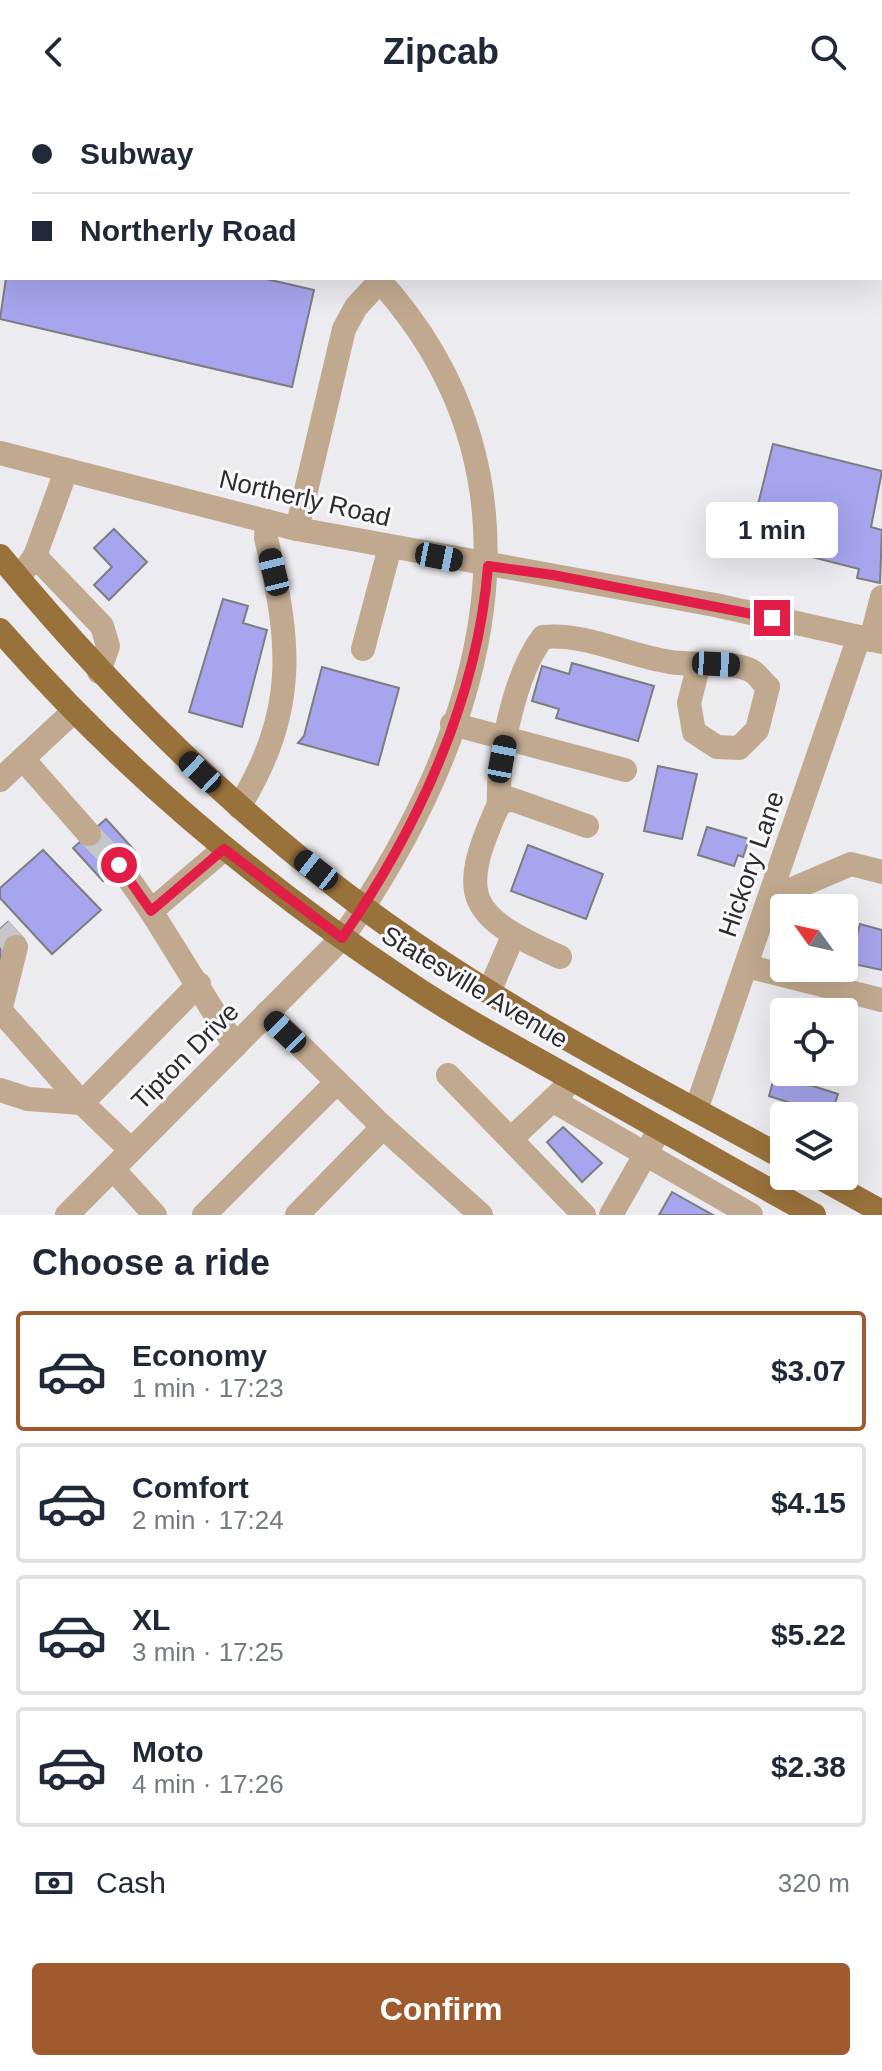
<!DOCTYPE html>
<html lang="en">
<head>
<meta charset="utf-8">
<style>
	:root { --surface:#fff; --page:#f2f2f3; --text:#1f2937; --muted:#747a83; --line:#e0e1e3; --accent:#9f5a2e }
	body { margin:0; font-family:Arial,sans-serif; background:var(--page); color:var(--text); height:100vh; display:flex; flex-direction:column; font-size:30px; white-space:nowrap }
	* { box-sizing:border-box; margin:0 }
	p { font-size:26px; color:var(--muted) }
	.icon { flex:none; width:44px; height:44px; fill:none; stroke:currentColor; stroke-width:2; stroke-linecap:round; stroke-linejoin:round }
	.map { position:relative; height:1111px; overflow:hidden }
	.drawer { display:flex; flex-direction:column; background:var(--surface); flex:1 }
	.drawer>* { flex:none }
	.top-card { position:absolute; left:0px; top:0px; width:882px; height:176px; box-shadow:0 8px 32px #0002; display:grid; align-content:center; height:176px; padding:0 32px; background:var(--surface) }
	.needle { width:52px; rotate:303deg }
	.buttons { position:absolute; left:770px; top:790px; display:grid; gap:16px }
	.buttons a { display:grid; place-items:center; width:88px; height:88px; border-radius:8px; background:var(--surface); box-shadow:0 8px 32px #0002; font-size:40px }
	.end { position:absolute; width:36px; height:36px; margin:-18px; border:10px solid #e11d48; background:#fff; box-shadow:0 0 0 4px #fff }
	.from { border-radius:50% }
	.bubble { position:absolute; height:56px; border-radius:8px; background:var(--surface); box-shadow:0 8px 32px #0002; font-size:26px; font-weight:700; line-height:56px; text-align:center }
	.car { position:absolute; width:24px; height:48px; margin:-24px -12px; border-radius:10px; box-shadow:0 0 6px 2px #0007; background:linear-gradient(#222 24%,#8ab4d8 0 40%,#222 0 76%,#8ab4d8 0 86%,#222 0) }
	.top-card b { display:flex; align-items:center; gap:28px; height:76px; font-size:30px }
	.top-card b+b { border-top:2px solid var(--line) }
	.top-card i { width:20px; height:20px; background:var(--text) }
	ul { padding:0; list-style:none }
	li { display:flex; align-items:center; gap:24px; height:120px; margin:0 16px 12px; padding:0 16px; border:4px solid var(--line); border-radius:8px }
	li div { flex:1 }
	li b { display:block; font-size:30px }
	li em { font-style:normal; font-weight:700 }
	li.active { border-color:var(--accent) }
	li>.icon { width:72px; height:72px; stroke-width:1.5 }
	h2 { padding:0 32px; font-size:36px; line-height:96px }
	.pay { display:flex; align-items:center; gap:20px; height:88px; padding:0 32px; font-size:30px }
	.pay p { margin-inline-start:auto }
	.cta { display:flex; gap:16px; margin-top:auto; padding:16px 32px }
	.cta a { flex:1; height:92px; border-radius:8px; background:var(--accent); color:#fff; font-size:32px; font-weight:700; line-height:92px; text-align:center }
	header { display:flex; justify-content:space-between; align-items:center; height:104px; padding:0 32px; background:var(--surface); font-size:36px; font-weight:700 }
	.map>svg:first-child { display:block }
	.building { fill:#a6a5ed; stroke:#7c7d81; stroke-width:2 }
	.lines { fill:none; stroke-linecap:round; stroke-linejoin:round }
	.minor-tunnel { stroke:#c6c5c9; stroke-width:24; stroke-dasharray:24 12; stroke-linecap:butt }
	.minor { stroke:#c0a98e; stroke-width:24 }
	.major { stroke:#99713b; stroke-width:24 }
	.route { stroke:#e11d48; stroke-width:10 }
	.labels { text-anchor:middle; stroke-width:6; stroke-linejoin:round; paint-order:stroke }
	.street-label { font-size:26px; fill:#2c2c2e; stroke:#f9f8fd }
</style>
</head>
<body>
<header><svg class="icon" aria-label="back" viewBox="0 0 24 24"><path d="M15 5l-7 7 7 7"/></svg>Zipcab<svg class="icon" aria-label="search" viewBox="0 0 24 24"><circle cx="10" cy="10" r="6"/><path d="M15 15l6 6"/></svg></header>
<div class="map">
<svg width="882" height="1111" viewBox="0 0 882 1111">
	<rect width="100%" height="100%" fill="#ecebf0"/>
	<g class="building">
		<polygon points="6,174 262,174 314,186 292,283 0,215"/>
		<polygon points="773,340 882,367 871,423 882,426 880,479 857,474 859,465 749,437"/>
		<polygon points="114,425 147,458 109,496 94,481 112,463 94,444"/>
		<polygon points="223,495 248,502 243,519 267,526 242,623 189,608"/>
		<polygon points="572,559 654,582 638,637 556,614 559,605 532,597 542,562 569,570"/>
		<polygon points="322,563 399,584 378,661 298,639 304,632"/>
		<polygon points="658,662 697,670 682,735 644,727"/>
		<polygon points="106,715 135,747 103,777 73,744"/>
		<polygon points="707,723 749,735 743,753 738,751 734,762 698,751"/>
		<polygon points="528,741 603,770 586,815 511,787"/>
		<polygon points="43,746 101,806 52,850 0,794 0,784"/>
		<polygon points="8,818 24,835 0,856 0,825"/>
		<polygon points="860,820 882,826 882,866 844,858 844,836 855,839"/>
		<polygon points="775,970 838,990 831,1012 769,992"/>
		<polygon points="563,1023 602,1059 582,1078 547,1038"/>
		<polygon points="672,1088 713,1111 659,1111"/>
	</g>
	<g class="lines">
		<g class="minor-tunnel">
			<polyline points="89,730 119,761"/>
			<polyline points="0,825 16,843"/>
		</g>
		<g class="minor">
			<polyline points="207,0 209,2"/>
			<polyline points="0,349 297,425 715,501 882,538"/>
			<polyline points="297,425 344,225 356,203 380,177"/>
			<polyline points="35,452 102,522 108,542 99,568"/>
			<polyline points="27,463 35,452 66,367"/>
			<polyline points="871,536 882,493"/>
			<polyline points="363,545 390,443"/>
			<polyline points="452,620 625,666"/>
			<polyline points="23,655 89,730"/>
			<polyline points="0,676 74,607"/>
			<path d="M 499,700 C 497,653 515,569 543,533 C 587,529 628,552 670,558 C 696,562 725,556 750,566 C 757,569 762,578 768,583 L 757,626 L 739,644 L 717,643 L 694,628 L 689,599 L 699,560"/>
			<path d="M 239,703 C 298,606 291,540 266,434 L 267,417"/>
			<polyline points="224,745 151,807 235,942"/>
			<polyline points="119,761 151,807"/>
			<polyline points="769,795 851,760 882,768"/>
			<path d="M 560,853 C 468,812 456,794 499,700 L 511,695 L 587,722"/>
			<polyline points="746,862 882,896"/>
			<polyline points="489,888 513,832"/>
			<polyline points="0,906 82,999 199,880"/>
			<polyline points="0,907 16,843"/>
			<polyline points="267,909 383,1023 297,1111"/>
			<polyline points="448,971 584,1111"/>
			<polyline points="0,986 28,995 82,999 131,1046"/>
			<polyline points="552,996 751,1111"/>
			<polyline points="696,1006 859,533"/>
			<polyline points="383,1023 481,1111"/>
			<polyline points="511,1035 564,985"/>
			<polyline points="113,1065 155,1111"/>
			<path d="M 67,1111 L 342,834 C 484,633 562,375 377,174"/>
			<polyline points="204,1111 337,978"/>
			<polyline points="611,1111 653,1037"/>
		</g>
		<g class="major">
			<path d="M 0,452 C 108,583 227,702 364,804 C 495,901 641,976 784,1054"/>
			<path d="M 0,526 C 120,664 258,780 410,880 C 462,915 517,944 572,975 C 652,1020 733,1066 814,1111"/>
			<polyline points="817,1072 882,1108"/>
		</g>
	</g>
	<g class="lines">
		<path class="route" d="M 119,761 L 151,807 L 224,745 L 342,834 C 417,726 478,594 488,462 L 553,471 L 772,514"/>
	</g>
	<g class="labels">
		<g class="street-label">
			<text transform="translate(305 394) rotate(13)" y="9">Northerly Road</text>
			<text transform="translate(751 760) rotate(-71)" y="9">Hickory Lane</text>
			<text transform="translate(475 883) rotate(31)" y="9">Statesville Avenue</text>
			<text transform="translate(185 952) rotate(-45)" y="9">Tipton Drive</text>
		</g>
	</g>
</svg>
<div class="buttons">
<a><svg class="needle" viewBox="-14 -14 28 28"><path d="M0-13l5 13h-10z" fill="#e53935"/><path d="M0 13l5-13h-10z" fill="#747a83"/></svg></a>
<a><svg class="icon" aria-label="locate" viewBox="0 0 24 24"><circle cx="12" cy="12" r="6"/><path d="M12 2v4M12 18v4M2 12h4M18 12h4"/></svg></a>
<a><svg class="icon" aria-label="layers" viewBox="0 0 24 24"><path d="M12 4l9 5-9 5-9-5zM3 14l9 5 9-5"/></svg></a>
</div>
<i class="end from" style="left:119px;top:761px"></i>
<i class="end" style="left:772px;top:514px"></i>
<div class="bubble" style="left:706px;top:398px;width:132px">1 min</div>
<i class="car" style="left:439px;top:453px;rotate:101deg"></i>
<i class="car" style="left:274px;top:468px;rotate:346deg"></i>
<i class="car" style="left:716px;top:560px;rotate:93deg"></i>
<i class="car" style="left:502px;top:655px;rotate:11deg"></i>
<i class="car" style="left:200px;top:668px;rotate:313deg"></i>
<i class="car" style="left:316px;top:766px;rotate:308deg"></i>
<i class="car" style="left:285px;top:928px;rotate:314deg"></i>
<div class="top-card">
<b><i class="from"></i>Subway</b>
<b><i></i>Northerly Road</b>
</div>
</div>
<section class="drawer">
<h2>Choose a ride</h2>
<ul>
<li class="active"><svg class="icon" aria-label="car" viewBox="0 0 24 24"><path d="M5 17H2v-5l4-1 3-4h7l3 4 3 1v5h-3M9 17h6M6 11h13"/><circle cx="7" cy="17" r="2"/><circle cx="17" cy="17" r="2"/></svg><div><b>Economy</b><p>1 min · 17:23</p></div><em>$3.07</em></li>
<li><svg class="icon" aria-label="car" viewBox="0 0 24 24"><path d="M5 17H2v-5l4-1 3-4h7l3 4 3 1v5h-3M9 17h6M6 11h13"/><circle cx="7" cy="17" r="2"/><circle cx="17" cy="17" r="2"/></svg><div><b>Comfort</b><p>2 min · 17:24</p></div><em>$4.15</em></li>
<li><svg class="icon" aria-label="car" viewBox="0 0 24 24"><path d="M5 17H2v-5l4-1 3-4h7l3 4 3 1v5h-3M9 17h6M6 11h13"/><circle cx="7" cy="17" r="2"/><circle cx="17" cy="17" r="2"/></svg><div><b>XL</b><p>3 min · 17:25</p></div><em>$5.22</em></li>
<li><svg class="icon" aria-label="car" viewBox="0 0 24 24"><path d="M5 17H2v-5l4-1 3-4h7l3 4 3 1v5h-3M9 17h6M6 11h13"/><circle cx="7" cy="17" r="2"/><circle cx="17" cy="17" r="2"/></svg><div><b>Moto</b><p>4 min · 17:26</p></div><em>$2.38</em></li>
</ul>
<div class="pay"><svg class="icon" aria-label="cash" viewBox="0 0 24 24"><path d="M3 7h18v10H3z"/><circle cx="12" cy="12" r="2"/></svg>Cash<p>320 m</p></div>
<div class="cta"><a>Confirm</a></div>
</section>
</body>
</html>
